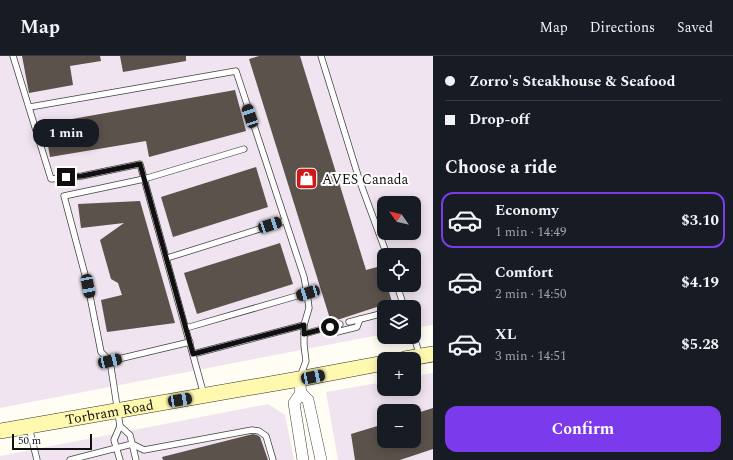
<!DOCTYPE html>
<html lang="en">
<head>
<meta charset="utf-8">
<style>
	:root { --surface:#171b24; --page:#242831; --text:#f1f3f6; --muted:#9ea1a6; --line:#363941; --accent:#7c3aed }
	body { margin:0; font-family:Spectral,serif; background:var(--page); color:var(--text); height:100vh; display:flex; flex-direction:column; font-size:15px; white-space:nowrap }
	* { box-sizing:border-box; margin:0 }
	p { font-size:13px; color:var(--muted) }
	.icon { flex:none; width:22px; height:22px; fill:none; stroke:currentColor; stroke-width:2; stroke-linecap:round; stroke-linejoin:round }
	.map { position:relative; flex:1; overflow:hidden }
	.side { display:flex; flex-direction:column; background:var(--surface); width:300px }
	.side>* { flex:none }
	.banner { display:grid; align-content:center; height:88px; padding:0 12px; background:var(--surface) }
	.needle { width:26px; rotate:304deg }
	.tools { position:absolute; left:377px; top:140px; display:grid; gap:8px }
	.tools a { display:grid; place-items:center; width:44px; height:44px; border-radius:8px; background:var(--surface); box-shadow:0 2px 10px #0003; font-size:20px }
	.scale { position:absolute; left:12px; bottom:10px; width:80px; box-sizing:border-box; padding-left:4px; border:2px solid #101010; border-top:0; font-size:11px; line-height:14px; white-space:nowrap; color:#101010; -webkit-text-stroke:3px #fff; paint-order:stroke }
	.end { position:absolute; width:18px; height:18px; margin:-9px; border:5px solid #101010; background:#fff; box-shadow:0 0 0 2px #fff }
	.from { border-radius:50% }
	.bubble { position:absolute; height:28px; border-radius:12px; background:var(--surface); box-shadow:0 2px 10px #0003; font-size:13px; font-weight:700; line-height:28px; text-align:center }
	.car { position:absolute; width:12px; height:24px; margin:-12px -6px; border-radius:5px; box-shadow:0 0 3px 1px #0007; background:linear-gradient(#222 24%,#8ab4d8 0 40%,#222 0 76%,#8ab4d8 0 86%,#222 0) }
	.banner b { display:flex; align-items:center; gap:14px; height:38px; font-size:15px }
	.banner b+b { border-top:1px solid var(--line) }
	.banner i { width:10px; height:10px; background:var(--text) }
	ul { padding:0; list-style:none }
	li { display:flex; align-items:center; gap:12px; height:56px; margin:0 8px 6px; padding:0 4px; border:2px solid transparent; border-radius:12px }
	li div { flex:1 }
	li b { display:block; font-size:15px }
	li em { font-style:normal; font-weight:700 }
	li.on { border-color:var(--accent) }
	li>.icon { width:36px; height:36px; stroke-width:1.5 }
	h2 { padding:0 12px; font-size:18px; line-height:48px }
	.primary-button { display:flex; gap:8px; margin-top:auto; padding:8px 12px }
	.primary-button a { flex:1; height:46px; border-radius:12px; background:var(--accent); color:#fff; font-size:16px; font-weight:700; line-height:46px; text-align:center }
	header { display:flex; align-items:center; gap:24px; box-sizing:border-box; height:56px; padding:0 20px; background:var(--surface); border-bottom:1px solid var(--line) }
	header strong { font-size:19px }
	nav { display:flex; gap:22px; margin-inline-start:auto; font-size:14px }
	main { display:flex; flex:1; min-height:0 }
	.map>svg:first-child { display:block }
	.industrial { fill:#efe4ef; fill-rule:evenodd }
	.building { fill:#5a524b }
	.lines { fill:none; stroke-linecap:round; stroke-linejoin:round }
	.lane-casing { stroke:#434343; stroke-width:7 }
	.street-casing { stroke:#434343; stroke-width:12 }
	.secondary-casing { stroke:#323232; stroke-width:16 }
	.lane { stroke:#fff; stroke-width:5.5 }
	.street { stroke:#fff; stroke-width:11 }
	.secondary { stroke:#fff9af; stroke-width:15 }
	.route { stroke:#101010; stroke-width:5 }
	.labels { text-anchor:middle; stroke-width:4; stroke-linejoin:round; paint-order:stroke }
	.poi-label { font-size:14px; fill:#101010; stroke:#fff; text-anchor:start }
	.street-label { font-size:14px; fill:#101010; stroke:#fff }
</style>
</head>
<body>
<header>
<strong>Map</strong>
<nav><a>Map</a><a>Directions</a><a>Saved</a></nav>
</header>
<main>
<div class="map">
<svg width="433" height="404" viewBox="0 0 433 404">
	<rect width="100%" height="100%" fill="#fffdf4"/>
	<g class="industrial">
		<path d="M 0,0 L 433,0 L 433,269 L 414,272 L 414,251 L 384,251 L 384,278 L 0,352 ZM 384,147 L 414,147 L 414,177 L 384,177 ZM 384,199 L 414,199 L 414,229 L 384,229 Z"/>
		<path d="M 433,317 L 433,404 L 338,404 L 326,336 L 384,326 L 384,333 L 414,333 L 414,320 ZM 384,355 L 414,355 L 414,385 L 384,385 Z"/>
		<polygon points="268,348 285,359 294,404 0,404 0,400"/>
	</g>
	<g class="building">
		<polygon points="22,0 100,0 101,5 70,10 73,29 29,37"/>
		<polygon points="120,0 186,0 186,5 123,16"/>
		<polygon points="259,0 300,0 366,214 381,210 384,220 384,229 387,229 392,246 331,266 249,3"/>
		<polygon points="235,34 246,75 149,101 146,85 50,101 44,68"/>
		<polygon points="256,111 268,151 173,181 161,141"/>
		<polygon points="140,145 175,267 107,276 101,244 122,239 118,227 111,223 100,184 124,167 81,172 78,148"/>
		<polygon points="280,187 293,228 197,258 184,217"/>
		<polygon points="433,352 433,393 400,404 355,404 351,378 384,368 384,385 414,385 414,358"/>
		<polygon points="253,378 257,379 260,381 268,404 163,404 162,401"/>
	</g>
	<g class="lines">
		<defs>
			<g id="lane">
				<polyline points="13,0 51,123 82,120 140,108 204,339"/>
				<polyline points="321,0 360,126 387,199"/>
				<polyline points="30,51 236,15 304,221 307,237 309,252 304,269"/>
				<polyline points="167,202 285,165"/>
				<polyline points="397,229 404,251"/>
				<polyline points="349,266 384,257"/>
				<polyline points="330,271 337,276 357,271 360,263"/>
				<polyline points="186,272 307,237"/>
				<polyline points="304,278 340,268"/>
				<polyline points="414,281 420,300"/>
				<polyline points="190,286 110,305 101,296 88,230 64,140 144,123 244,93"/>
				<polyline points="193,298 304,269 304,289 306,305 300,321"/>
				<polyline points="110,305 120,370 114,384 120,404"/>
				<polyline points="120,370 130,379 136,404"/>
				<polyline points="29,371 37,404"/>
				<polyline points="70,404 132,388 144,394 252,374 259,375 266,380 273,404"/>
			</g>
			<g id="street">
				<polyline points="299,323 301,337 308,344 321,404"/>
				<polyline points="301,337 294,347 303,404"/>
			</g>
			<g id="secondary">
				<polyline points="405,303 433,298"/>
				<path id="s1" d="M 0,375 L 299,323 L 384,307"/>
			</g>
		</defs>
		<use href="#lane" class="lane-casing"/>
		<use href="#street" class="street-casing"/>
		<use href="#secondary" class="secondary-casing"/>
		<use href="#lane" class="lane"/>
		<use href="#street" class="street"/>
		<use href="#secondary" class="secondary"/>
	</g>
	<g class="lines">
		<polyline class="route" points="66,121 82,120 140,108 193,298 304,269 304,278 330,271"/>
	</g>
	<defs>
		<symbol id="shop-square" viewBox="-11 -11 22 22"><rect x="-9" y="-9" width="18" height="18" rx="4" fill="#d11819" stroke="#fff"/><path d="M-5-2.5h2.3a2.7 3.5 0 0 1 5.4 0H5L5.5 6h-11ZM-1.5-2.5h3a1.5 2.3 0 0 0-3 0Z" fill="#fff"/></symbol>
	</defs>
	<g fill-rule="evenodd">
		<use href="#shop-square" x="294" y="110" width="25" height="25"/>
	</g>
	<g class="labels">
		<g class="poi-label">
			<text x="322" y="128">AVES Canada</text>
		</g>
		<g class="street-label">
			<text dy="5" stroke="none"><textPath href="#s1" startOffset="111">Torbram Road</textPath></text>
		</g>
	</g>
</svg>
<div class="tools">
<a><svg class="needle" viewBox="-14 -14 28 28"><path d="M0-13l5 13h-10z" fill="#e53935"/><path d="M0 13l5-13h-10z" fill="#9ea1a6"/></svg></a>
<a><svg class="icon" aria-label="locate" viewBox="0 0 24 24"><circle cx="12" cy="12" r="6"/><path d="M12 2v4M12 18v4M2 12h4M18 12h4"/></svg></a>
<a><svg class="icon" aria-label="layers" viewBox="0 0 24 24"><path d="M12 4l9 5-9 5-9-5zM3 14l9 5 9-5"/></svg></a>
<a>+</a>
<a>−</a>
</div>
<div class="scale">50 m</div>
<i class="end from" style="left:330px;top:271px"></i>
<i class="end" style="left:66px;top:121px"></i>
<div class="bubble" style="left:33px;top:63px;width:66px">1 min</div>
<i class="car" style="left:250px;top:60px;rotate:342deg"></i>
<i class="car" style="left:270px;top:169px;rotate:72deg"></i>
<i class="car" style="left:88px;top:230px;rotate:169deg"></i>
<i class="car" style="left:308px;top:237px;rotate:254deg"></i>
<i class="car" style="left:110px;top:305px;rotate:77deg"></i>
<i class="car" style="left:313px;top:321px;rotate:79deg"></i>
<i class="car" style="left:180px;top:344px;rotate:80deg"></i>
</div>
<section class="side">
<div class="banner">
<b><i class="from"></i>Zorro's Steakhouse &amp; Seafood</b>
<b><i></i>Drop-off</b>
</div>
<h2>Choose a ride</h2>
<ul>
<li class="on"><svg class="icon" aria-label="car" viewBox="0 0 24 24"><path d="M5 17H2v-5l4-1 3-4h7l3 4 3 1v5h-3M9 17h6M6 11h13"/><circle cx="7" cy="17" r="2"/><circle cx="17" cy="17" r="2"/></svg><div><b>Economy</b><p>1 min · 14:49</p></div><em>$3.10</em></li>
<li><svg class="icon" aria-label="car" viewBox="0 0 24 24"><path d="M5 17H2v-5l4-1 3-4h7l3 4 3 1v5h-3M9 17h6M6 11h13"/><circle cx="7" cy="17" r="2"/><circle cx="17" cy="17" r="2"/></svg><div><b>Comfort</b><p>2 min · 14:50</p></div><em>$4.19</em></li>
<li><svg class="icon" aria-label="car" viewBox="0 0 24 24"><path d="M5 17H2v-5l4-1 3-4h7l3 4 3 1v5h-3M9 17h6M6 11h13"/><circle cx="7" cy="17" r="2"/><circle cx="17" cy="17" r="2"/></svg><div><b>XL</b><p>3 min · 14:51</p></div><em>$5.28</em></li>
</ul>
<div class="primary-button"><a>Confirm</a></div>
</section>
</main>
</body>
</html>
